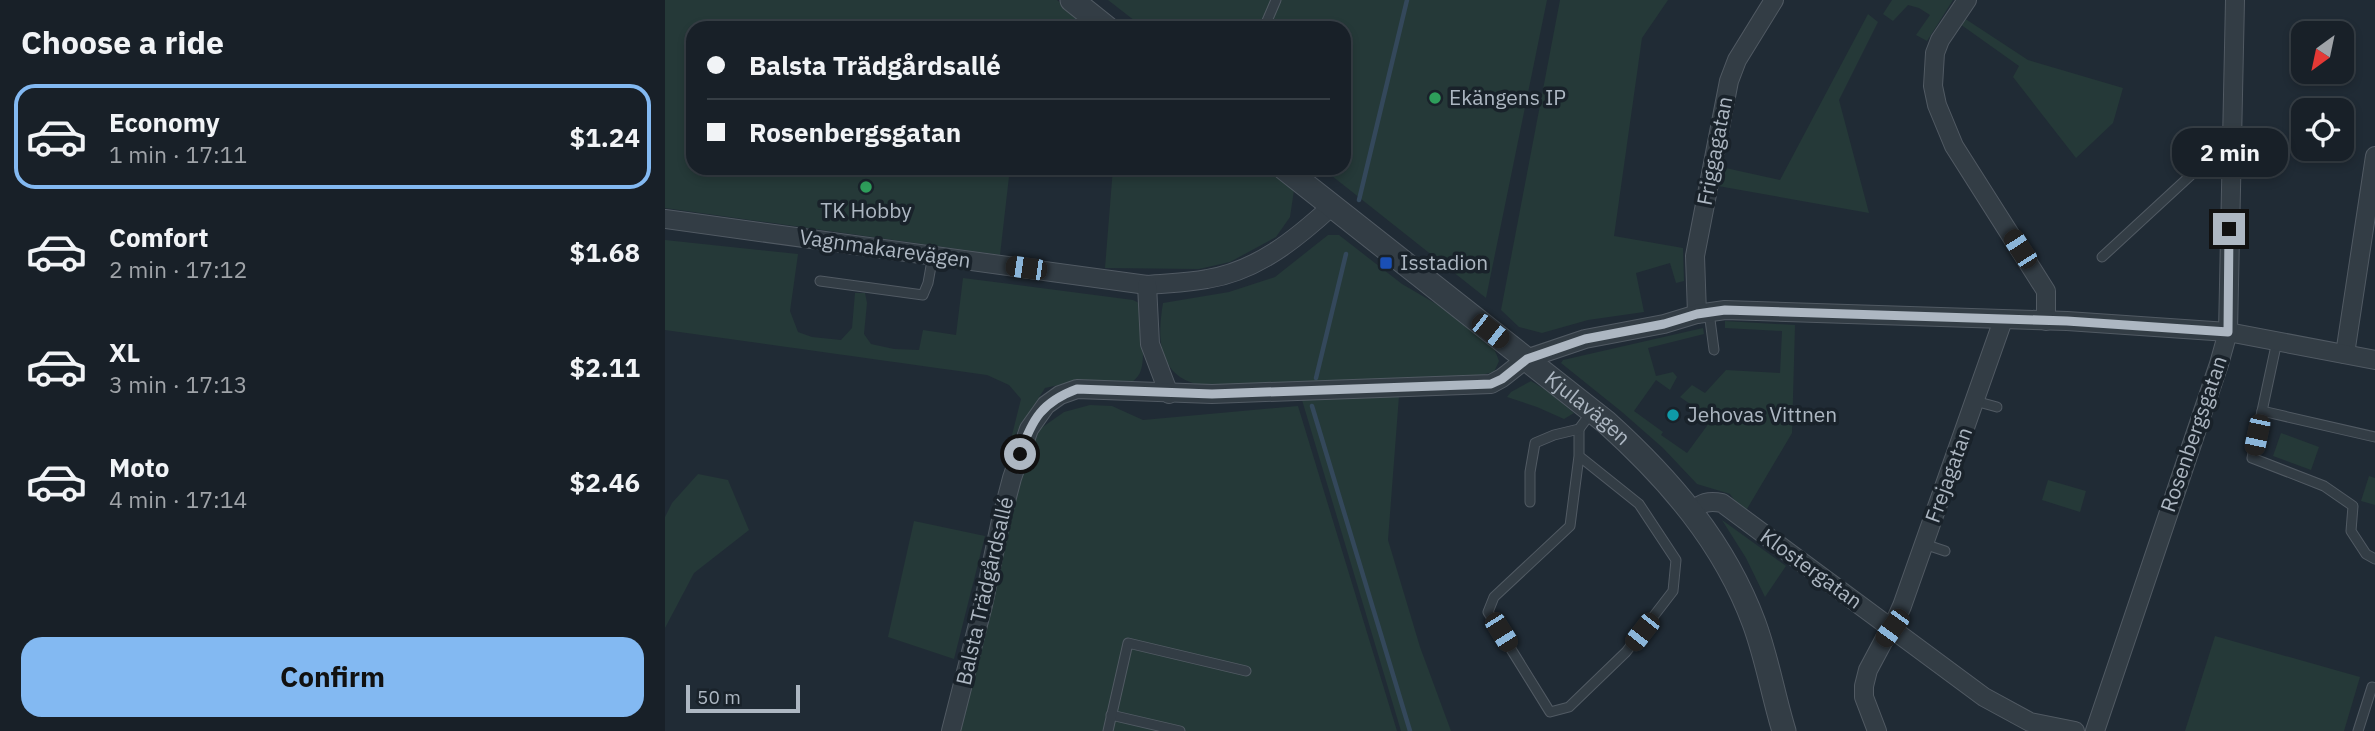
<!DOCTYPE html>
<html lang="en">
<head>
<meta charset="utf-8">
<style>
	:root { --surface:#182028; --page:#252d34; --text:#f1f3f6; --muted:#9fa3a8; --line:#363e45; --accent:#83b9f2 }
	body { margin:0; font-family:"IBM Plex Sans",sans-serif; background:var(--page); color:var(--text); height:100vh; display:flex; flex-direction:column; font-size:26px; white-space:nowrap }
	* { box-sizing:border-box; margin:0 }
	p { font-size:23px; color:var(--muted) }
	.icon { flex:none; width:38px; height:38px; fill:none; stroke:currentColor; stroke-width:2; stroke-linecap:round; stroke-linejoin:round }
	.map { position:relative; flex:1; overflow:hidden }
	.drawer { display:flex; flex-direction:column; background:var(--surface); width:665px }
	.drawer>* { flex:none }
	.banner { position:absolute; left:21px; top:21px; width:665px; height:154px; border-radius:21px; box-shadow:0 4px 10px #0003,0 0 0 2px var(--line); display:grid; align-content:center; height:154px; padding:0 21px; background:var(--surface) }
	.needle { width:46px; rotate:213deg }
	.fabs { position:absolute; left:1626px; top:21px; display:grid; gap:14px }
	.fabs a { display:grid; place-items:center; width:63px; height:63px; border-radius:14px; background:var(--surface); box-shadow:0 4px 10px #0003,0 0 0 2px var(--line); font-size:35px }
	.scale { position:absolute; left:21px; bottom:18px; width:114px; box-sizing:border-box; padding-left:7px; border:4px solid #adb7c2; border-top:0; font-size:19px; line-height:24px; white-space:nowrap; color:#adb7c2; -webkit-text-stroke:5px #19222a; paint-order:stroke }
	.end { position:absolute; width:32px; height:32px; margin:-16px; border:9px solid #adb7c2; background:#111; box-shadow:0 0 0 4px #111 }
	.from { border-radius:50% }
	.bubble { position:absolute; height:49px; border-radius:21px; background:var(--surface); box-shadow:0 4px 10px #0003,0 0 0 2px var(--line); font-size:23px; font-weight:800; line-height:49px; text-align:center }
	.car { position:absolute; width:21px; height:42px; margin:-21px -10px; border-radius:9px; box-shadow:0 0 5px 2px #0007; background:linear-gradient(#222 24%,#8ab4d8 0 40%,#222 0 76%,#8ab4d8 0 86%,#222 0) }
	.banner b { display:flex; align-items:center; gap:24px; height:66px; font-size:26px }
	.banner b+b { border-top:2px solid var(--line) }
	.banner i { width:18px; height:18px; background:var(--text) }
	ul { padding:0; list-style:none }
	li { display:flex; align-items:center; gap:21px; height:105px; margin:0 14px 10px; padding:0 7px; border:4px solid transparent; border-radius:21px }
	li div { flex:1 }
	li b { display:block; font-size:26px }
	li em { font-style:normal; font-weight:800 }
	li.active { border-color:var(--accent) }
	li>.icon { width:63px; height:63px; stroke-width:1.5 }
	h2 { padding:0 21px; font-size:32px; line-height:84px }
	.primary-button { display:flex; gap:14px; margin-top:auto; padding:14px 21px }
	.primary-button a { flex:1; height:80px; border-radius:21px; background:var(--accent); color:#111; font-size:28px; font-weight:800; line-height:80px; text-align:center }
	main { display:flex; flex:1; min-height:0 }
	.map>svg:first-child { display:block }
	.green { fill:#253938 }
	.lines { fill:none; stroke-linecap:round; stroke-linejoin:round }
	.stream { stroke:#34485b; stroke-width:4.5 }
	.service-casing { stroke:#515a63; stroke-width:11 }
	.minor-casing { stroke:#515a63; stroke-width:20 }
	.tertiary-casing { stroke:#515a63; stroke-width:25 }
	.service { stroke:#333d45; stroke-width:9 }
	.minor { stroke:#333d45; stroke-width:18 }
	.tertiary { stroke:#333d45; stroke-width:23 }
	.route { stroke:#adb7c2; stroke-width:9 }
	.leisure-dot { fill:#2e9e5b; stroke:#19222a; stroke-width:2.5 }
	.transit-dot { fill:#1a4fb4; stroke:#19222a; stroke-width:2.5 }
	.culture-dot { fill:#0f9aa8; stroke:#19222a; stroke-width:2.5 }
	.labels { text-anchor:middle; stroke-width:7; stroke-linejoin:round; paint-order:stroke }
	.poi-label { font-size:21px; fill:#adb7c2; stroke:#19222a; text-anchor:start }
	.street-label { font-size:21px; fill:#adb7c2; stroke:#19222a }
</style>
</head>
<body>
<main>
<section class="drawer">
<h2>Choose a ride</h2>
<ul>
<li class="active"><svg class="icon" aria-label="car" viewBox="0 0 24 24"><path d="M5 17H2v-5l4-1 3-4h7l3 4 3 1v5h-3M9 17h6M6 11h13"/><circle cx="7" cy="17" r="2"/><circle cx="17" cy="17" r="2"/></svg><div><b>Economy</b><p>1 min · 17:11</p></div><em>$1.24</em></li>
<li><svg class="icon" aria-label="car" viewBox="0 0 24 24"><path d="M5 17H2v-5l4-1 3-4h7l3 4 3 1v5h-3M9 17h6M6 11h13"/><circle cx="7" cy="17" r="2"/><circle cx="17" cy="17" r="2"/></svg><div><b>Comfort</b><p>2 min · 17:12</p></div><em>$1.68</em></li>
<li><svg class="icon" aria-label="car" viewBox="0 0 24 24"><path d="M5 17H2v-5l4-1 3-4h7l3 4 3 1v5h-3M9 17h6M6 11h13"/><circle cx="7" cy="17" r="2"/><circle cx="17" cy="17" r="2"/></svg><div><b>XL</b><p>3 min · 17:13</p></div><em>$2.11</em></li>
<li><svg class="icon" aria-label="car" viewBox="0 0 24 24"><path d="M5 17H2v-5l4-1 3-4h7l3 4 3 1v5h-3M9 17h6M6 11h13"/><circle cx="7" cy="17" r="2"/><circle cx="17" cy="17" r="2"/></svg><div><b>Moto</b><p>4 min · 17:14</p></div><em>$2.46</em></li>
</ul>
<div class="primary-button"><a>Confirm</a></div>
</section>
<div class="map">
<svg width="1710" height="731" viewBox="0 0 1710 731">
	<rect width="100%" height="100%" fill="#202b35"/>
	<g class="green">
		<polygon points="0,0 392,0 427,28 28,28 28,168 345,168 335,255 0,208"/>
		<polygon points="443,0 882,0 821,298 657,168 679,168 679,28 479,28"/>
		<polygon points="895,0 1003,0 977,38 949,236 1018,248 1019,281 1011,283 1005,263 971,273 979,312 923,320 877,333 854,327 836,310"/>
		<polygon points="1227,0 1288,0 1262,41 1251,35 1265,15 1254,8 1243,5 1228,21 1218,14"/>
		<polygon points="1203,14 1213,22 1174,100 1204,213 1053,186 1056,167 1115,180"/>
		<polygon points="1299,18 1363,60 1458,88 1448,123 1411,158 1348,77 1354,66 1295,24"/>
		<polygon points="448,168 604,168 629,190 625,217 611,237 565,262 534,269 440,268"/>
		<path d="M 663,235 L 674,235 L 737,284 L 773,305 L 829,348 L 834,361 L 829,372 L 808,377 L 536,387 C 529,383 521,381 515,377 C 491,360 494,328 498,303 L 564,292 L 610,277 Z"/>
		<path d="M 0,240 L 133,254 L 125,311 L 133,332 L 147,337 L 176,340 L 187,328 L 190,293 L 200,293 L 202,303 L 199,334 L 206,344 L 229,349 L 254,350 L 258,330 L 291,335 L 298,278 L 468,300 L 476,304 C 475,322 483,363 473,376 C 471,379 468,381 465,384 L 398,384 L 380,388 L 345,443 L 356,399 L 344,385 L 322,375 L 0,330 Z"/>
		<polygon points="1060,321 1130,325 1127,433 1079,514 1065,494 1032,484 998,448 957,412 896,363 898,360 1038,328 1039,334 983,348 991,376 1008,372 1012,377 1005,390 991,380 969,411 998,432 996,435 1022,453 1047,419 1015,397 1027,385 1040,393 1061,370 1115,373 1117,331 1060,328"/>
		<polygon points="866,381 884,392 909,413 899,419 872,407 842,397 846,392"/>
		<polygon points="734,396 723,540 755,647 786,731 736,731 637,400"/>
		<polygon points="425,405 447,406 478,420 633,406 732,731 293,731 337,560 355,472 372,431 399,412"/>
		<polygon points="1616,433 1654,447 1646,470 1608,456"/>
		<polygon points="33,474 63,480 84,530 29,573 0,628 0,517 7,503"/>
		<polygon points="1704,476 1710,478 1710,505 1696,501"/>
		<polygon points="1383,480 1421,491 1415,512 1377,500"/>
		<polygon points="1057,520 1121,566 1100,597 1081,558"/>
		<polygon points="249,521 320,536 289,659 223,637"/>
		<polygon points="1550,636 1695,677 1679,731 1520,731"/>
	</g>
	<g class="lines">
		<g class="stream">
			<polyline points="694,200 742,0"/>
			<polyline points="651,378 681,254"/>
			<polyline points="647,406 745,731"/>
		</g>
		<defs>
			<g id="service">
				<polyline points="599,28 611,0"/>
				<polyline points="1437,257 1539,163 1565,152"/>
				<polyline points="155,281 258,295 263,283 268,255"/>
				<polyline points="1044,312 1049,350"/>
				<polyline points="1612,341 1587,458 1659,486 1688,506 1686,531 1701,554 1710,559"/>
				<polyline points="1310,401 1332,407"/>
				<polyline points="1597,411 1710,437"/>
				<polyline points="914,456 974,504 1011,560 1008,591 961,652 904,707 885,712 823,612 829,597 905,526 914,456 914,429"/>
				<polyline points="865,502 865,472 870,443 889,435 914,429 926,413"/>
				<polyline points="1259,544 1280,551"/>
				<polyline points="446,715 515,731"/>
				<polyline points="443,731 463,643 581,671"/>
				<polyline points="1693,731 1707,687 1710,688"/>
			</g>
			<g id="minor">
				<polyline points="1302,0 1275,40 1270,53 1268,86 1272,105 1289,146 1381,291 1381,321"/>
				<path d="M 0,219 L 482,285 C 502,283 522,283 542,279 C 592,271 631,239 667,206"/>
				<polyline points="482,285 485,344 504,394"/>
				<polyline points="1032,314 1030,256 1064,81 1072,60 1109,0"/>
				<polyline points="1680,354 1710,156"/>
				<path d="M 1026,511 C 1037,503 1043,500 1057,503 L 1319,697 L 1365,722 L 1410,731"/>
				<polyline points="286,731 318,605 336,520 347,478 364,429 381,405 395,395 412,389 547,394 826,384 837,378 861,359 920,339 999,324 1032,314 1060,310 1402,321 1563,332 1710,360"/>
				<polyline points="1212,731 1199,697 1199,686 1203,670 1219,640 1227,628 1237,606 1338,320"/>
				<polyline points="1430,731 1554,364 1563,332 1570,0"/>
			</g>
			<g id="tertiary">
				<polyline points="407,0 442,28"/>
				<path id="s1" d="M 619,168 L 941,422 C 1004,479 1059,542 1089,623 C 1102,658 1108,695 1119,731"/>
			</g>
		</defs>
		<use href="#service" class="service-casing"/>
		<use href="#minor" class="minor-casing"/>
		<use href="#tertiary" class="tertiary-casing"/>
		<use href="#service" class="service"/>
		<use href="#minor" class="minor"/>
		<use href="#tertiary" class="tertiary"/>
	</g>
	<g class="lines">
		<path class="route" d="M 355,454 C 367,419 377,402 412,389 L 547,394 L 826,384 L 837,379 L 862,359 L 920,339 L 999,324 L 1032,314 L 1060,310 L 1402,321 L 1563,332 L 1564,229"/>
	</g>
	<g class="leisure-dot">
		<circle cx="770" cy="98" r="7"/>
		<circle cx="201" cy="187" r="7"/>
	</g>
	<rect class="transit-dot" x="714" y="256" width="14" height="14" rx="3.5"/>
	<circle class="culture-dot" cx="1008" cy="415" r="7"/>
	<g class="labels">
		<g class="poi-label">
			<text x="784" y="105">Ekängens IP</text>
			<text x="201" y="218" text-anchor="middle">TK Hobby</text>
			<text x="735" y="270">Isstadion</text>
			<text x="1022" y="422">Jehovas Vittnen</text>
		</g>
		<g class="street-label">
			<text transform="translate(1050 151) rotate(-79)" y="7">Friggagatan</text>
			<text transform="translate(220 249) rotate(8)" y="7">Vagnmakarevägen</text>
			<text dy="7" stroke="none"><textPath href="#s1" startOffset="387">Kjulavägen</textPath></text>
			<text transform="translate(1529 434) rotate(-71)" y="7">Rosenbergsgatan</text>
			<text transform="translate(1284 475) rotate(-70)" y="7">Frejagatan</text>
			<text transform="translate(1146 569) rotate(36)" y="7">Klostergatan</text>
			<text transform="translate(320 591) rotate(-77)" y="7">Balsta Trädgårdsallé</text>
		</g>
	</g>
</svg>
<div class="fabs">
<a><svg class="needle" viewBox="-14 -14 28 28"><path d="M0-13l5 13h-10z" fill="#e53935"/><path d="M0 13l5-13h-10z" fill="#9fa3a8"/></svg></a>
<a><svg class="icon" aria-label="locate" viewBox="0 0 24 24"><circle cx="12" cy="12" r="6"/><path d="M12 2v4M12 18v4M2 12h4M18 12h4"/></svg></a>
</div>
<div class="scale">50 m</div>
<i class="end from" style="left:355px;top:454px"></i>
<i class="end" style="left:1564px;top:229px"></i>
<div class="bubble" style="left:1507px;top:128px;width:116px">2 min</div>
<i class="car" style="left:1355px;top:249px;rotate:327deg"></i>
<i class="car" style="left:361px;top:268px;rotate:278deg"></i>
<i class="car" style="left:825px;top:331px;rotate:128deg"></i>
<i class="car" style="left:1592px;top:435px;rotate:192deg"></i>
<i class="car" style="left:1227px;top:628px;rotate:216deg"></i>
<i class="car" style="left:836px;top:632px;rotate:148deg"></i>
<i class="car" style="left:977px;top:632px;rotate:218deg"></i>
<div class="banner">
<b><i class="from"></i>Balsta Trädgårdsallé</b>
<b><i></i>Rosenbergsgatan</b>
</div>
</div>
</main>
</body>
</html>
